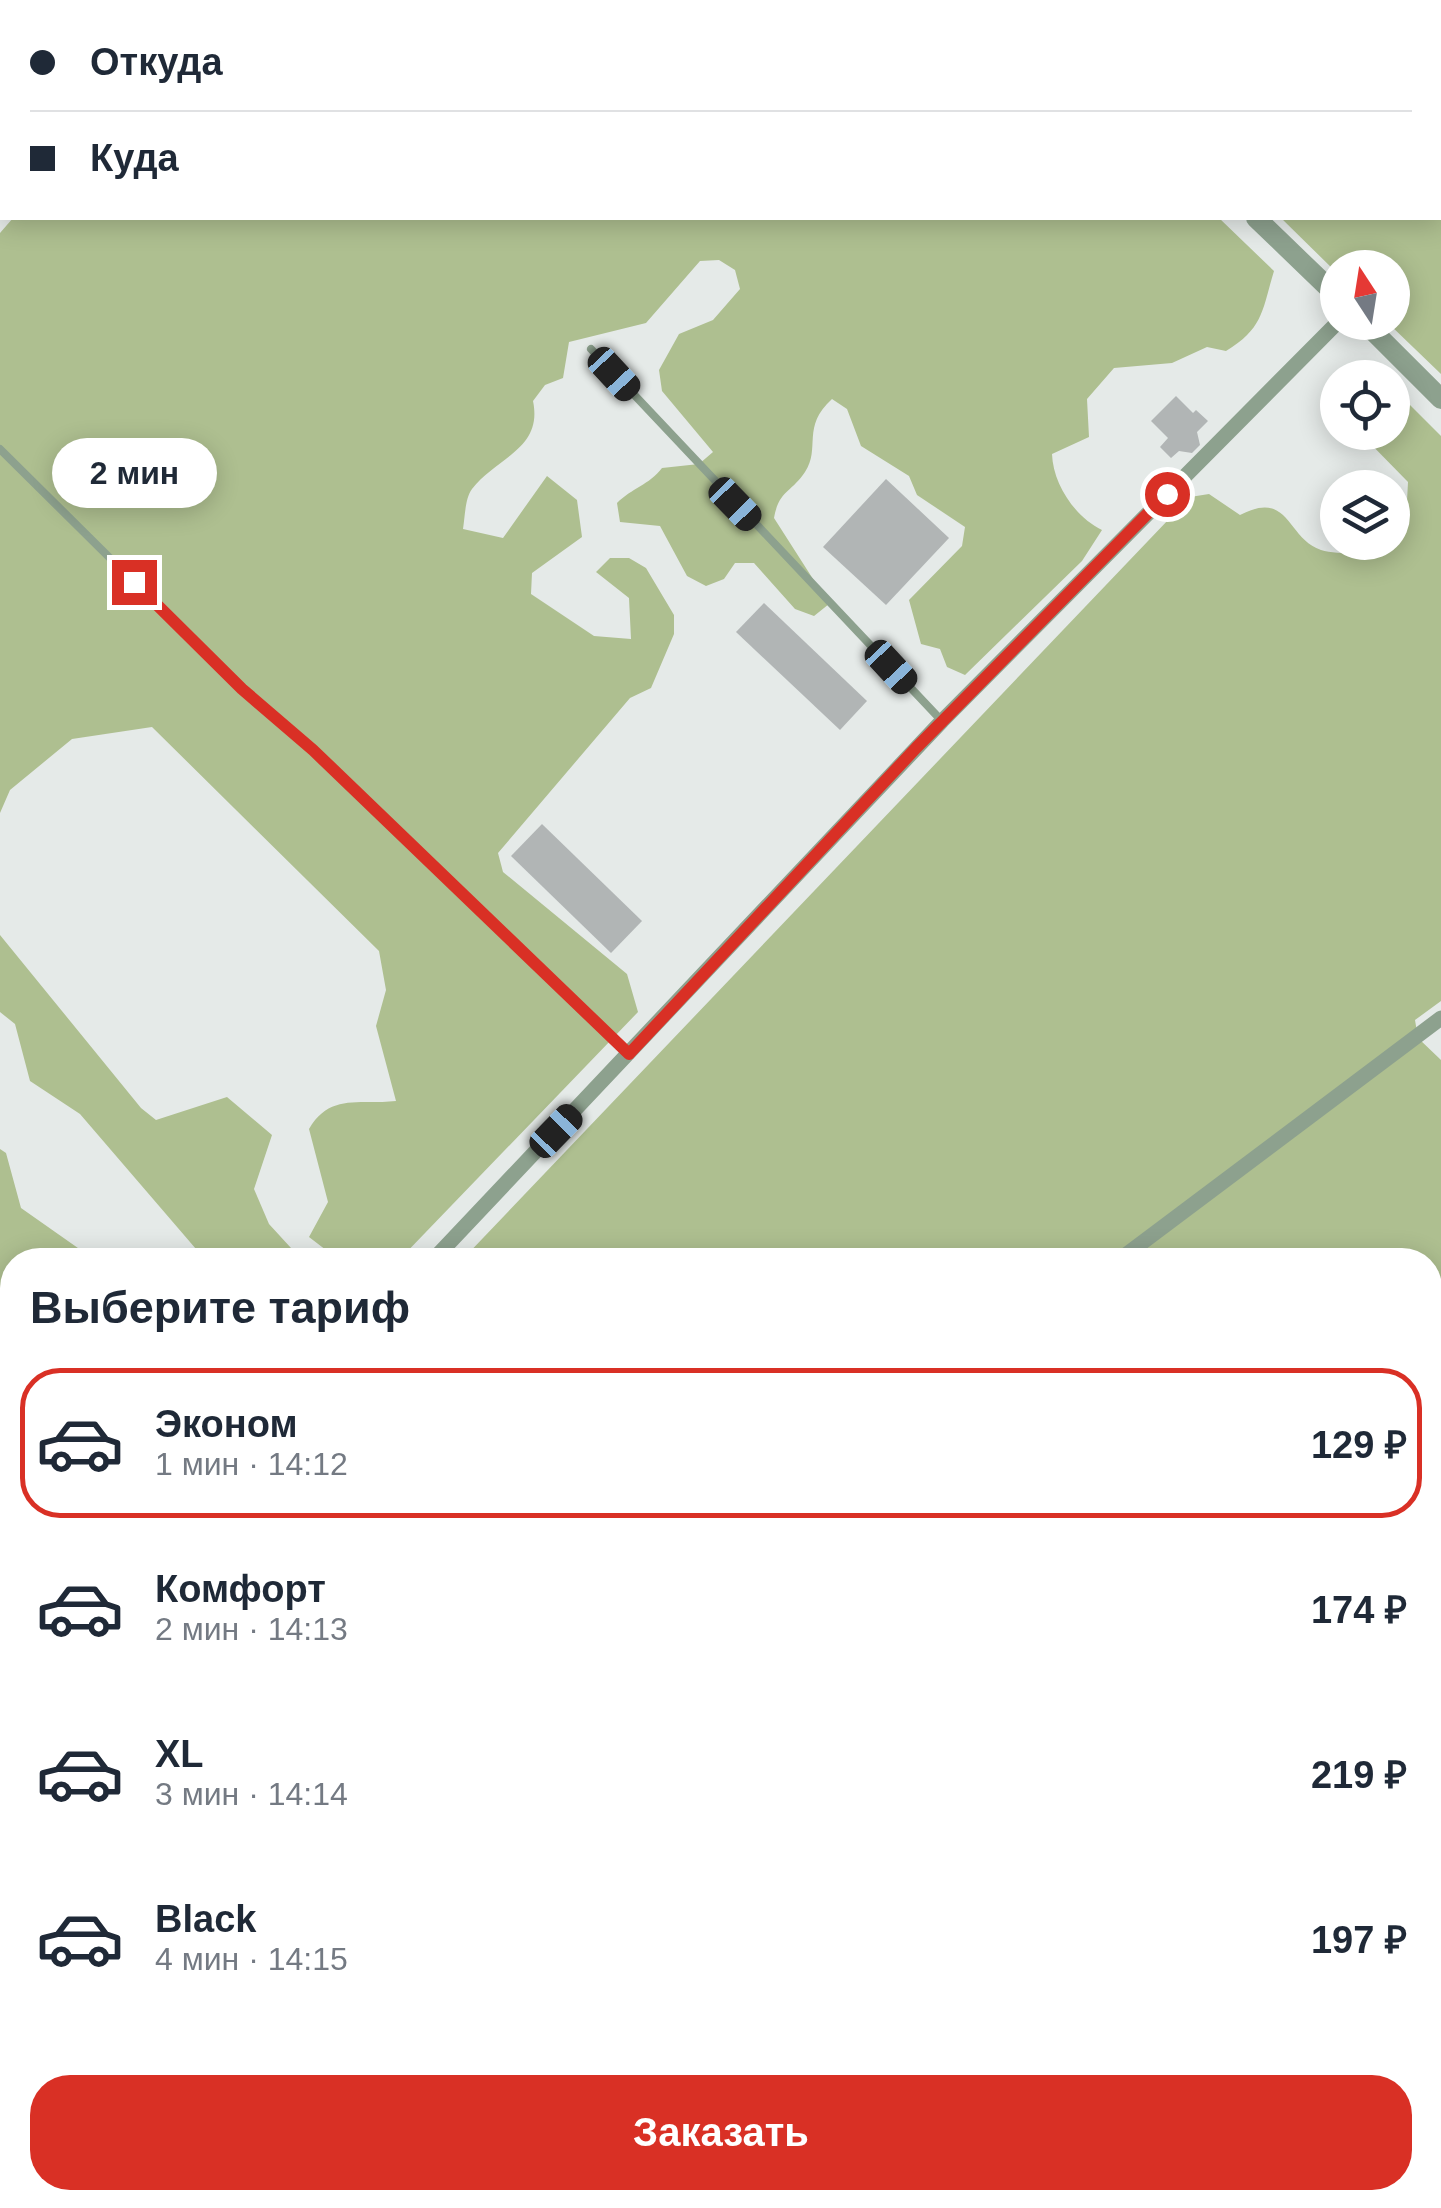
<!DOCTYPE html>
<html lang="ru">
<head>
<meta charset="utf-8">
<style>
	:root { --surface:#fff; --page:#f2f2f3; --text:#1f2937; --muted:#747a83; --line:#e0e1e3; --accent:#d93025 }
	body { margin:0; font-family:Arial,sans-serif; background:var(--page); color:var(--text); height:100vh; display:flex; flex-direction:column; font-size:38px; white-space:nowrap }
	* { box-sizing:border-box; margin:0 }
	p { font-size:32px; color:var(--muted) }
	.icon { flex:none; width:55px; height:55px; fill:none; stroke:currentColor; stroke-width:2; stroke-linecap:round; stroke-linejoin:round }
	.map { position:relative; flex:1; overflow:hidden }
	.side { position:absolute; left:0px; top:1248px; width:1442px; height:962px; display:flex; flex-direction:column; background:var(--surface); border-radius:40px 40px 0 0; box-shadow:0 5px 25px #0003 }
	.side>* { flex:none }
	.top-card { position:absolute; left:0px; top:0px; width:1442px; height:220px; box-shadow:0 5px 25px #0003; display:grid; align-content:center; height:220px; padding:0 30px; background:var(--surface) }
	.needle { width:65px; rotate:348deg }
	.controls { position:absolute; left:1320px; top:250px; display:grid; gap:20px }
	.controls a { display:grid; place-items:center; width:90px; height:90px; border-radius:50%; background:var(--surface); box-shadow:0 5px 25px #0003; font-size:50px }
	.end { position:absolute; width:45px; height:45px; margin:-22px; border:12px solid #d93025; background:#fff; box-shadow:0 0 0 5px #fff }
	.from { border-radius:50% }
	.bubble { position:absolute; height:70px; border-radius:35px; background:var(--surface); box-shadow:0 5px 25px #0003; font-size:32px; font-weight:800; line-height:70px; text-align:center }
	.car { position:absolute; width:30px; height:60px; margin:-30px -15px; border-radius:12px; box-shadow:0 0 8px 2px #0007; background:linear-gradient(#222 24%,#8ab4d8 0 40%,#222 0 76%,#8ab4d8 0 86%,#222 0) }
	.top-card b { display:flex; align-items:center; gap:35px; height:95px; font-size:38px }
	.top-card b+b { border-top:2px solid var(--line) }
	.top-card i { width:25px; height:25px; background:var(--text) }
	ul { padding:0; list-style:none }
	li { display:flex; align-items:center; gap:30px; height:150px; margin:0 20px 15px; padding:0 10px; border:5px solid transparent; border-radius:40px }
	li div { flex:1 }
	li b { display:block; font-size:38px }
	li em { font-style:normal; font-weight:800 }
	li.selected { border-color:var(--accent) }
	li>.icon { width:90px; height:90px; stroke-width:1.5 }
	h2 { padding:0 30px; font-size:45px; line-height:120px }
	.action { display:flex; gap:20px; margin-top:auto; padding:20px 30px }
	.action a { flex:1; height:115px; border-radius:40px; background:var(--accent); color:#fff; font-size:40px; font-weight:800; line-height:115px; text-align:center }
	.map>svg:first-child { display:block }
	.built { fill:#d3dfdb }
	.green { fill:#aebf90 }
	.building { fill:#b1b5b5 }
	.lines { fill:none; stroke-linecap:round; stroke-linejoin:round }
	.path { stroke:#9ca09e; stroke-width:4; stroke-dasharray:10 5; stroke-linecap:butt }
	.service { stroke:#8da18e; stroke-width:8 }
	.minor { stroke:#8da18e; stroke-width:15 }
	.tertiary { stroke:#8da18e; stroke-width:20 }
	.route { stroke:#d93025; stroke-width:12 }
</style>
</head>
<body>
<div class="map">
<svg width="1441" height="2208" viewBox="0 0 1441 2208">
	<rect width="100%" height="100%" fill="#e5eae8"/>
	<polygon class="built" points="1430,1372 1441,1384 1441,1733 1430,1743"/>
	<g class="green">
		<polygon points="0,0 177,0 2,2 0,211"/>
		<polygon points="194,0 997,0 1000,2 192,2"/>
		<polygon points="1059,0 1441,0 1441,374 1388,323 1392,322 1392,268 1338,268 1337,273 1281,218 1440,218 1440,2"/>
		<path d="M 13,218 L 1219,218 L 1274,271 C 1262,310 1264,328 1226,351 L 1207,347 L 1172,363 L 1114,368 L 1087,399 L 1089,437 L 1052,454 C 1053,484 1075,517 1102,530 L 1082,561 L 965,675 L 947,667 L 940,649 L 921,644 L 909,600 L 962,546 L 965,527 L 917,495 L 909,476 L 861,446 L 847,409 L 832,399 C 801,427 821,448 805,472 C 791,493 779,490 774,518 L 829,604 L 814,616 L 795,609 L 754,563 L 735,563 L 724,579 L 706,586 L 687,576 L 660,526 L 620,522 L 617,503 C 632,488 649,485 662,468 L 699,464 L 713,452 L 662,391 L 659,370 L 679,334 L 713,320 L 740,289 L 735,270 L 719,260 L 700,261 L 646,323 L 569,342 L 563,378 L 545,385 L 533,401 C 543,449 497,457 472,489 C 465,498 465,517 463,529 L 503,538 L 547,476 L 577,500 L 582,537 L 532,573 L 531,594 L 594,636 L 631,639 L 629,598 L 596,572 L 610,558 L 629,558 L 646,568 L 674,615 L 674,634 L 651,688 L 630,698 L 498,853 L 503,872 L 627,974 L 638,1012 L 399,1260 L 339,1260 L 309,1237 L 328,1202 L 309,1129 C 330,1093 359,1105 396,1101 L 376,1026 L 386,990 L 379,951 L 152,727 L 72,739 L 10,790 L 0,813 L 0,233 Z"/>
		<path d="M 1393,388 L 1441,436 L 1441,1001 L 1415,1020 L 1418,1038 L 1441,1060 L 1441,1408 L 1430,1408 L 1430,1260 L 462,1260 L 1190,497 L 1209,494 L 1240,515 C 1290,489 1286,538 1321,550 C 1330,553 1344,553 1354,554 L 1357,543 L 1392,542 L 1393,514 L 1407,501 L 1408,482 L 1360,433 L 1392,432 Z"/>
		<polygon points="0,935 141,1108 156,1120 227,1097 272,1135 254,1189 269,1224 302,1260 211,1260 196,1249 80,1114 30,1081 15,1024 0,1012"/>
		<polygon points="0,1149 6,1153 21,1208 95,1260 12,1260 12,1559 0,1543"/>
		<polygon points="1441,1963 1441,2208 1020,2208 1031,2198 1430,2198 1430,1968"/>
	</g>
	<g class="building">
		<polygon points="1176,396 1193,413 1196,410 1208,421 1197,432 1200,445 1192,453 1179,451 1171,458 1160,447 1168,438 1151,421"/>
		<polygon points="886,479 949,538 886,605 823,547"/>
		<polygon points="764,603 867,701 840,730 736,632"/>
		<polygon points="542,824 642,921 611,953 511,856"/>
	</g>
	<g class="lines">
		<polyline class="path" points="0,66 2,64"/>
		<g class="service">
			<polyline points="591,349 941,720"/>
			<polyline points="0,449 242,689 313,751 629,1054"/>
			<polyline points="1430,1766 1441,1757"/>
			<polyline points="1430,1799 1441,1810"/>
			<polyline points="0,2084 12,2075"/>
			<polyline points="233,2198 245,2208"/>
			<polyline points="508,2198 518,2208"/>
			<polyline points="295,2208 327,2202"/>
			<polyline points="855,2208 866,2198"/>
			<polyline points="991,2208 1001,2198"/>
		</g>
		<g class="minor">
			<polyline points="433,1260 942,721 1338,322"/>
			<polyline points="1119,1260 1441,1018"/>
			<polyline points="0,1960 12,1972"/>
		</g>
		<g class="tertiary">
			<polyline points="1033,0 1035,2"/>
			<polyline points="1256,218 1338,297"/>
			<polyline points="1364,322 1441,399"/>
		</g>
	</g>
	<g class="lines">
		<polyline class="route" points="134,582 242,689 313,750 629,1054 916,748 1167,494"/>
	</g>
</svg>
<div class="controls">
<a><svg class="needle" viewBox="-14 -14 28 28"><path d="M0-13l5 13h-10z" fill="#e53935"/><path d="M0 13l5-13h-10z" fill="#747a83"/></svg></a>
<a><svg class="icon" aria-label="locate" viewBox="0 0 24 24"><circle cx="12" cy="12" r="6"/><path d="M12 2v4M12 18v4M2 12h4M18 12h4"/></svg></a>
<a><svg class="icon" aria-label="layers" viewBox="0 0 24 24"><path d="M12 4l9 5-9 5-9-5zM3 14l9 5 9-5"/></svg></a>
</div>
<i class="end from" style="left:1167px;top:494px"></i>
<i class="end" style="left:134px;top:582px"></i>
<div class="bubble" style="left:52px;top:438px;width:165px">2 мин</div>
<i class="car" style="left:614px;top:374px;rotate:137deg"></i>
<i class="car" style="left:735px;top:504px;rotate:136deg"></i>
<i class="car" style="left:891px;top:667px;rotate:137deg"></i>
<i class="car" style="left:556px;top:1131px;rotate:44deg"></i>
<div class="top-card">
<b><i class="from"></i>Откуда</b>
<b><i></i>Куда</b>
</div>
<section class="side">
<h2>Выберите тариф</h2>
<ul>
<li class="selected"><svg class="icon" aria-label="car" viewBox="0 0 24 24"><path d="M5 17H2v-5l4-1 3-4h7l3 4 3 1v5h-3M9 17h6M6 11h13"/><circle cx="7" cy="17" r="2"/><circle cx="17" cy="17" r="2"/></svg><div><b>Эконом</b><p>1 мин · 14:12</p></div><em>129 ₽</em></li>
<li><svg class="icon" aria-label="car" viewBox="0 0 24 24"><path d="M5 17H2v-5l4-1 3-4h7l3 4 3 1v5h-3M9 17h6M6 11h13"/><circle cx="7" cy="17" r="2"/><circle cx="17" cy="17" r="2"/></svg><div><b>Комфорт</b><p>2 мин · 14:13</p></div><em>174 ₽</em></li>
<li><svg class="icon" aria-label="car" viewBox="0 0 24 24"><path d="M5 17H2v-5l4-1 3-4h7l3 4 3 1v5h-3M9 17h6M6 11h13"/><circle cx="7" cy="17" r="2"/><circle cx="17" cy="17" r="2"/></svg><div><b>XL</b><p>3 мин · 14:14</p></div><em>219 ₽</em></li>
<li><svg class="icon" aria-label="car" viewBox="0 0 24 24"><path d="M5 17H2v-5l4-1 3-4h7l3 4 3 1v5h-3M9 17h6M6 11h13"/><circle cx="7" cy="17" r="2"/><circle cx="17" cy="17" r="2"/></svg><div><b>Black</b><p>4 мин · 14:15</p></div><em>197 ₽</em></li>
</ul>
<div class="action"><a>Заказать</a></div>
</section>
</div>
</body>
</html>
